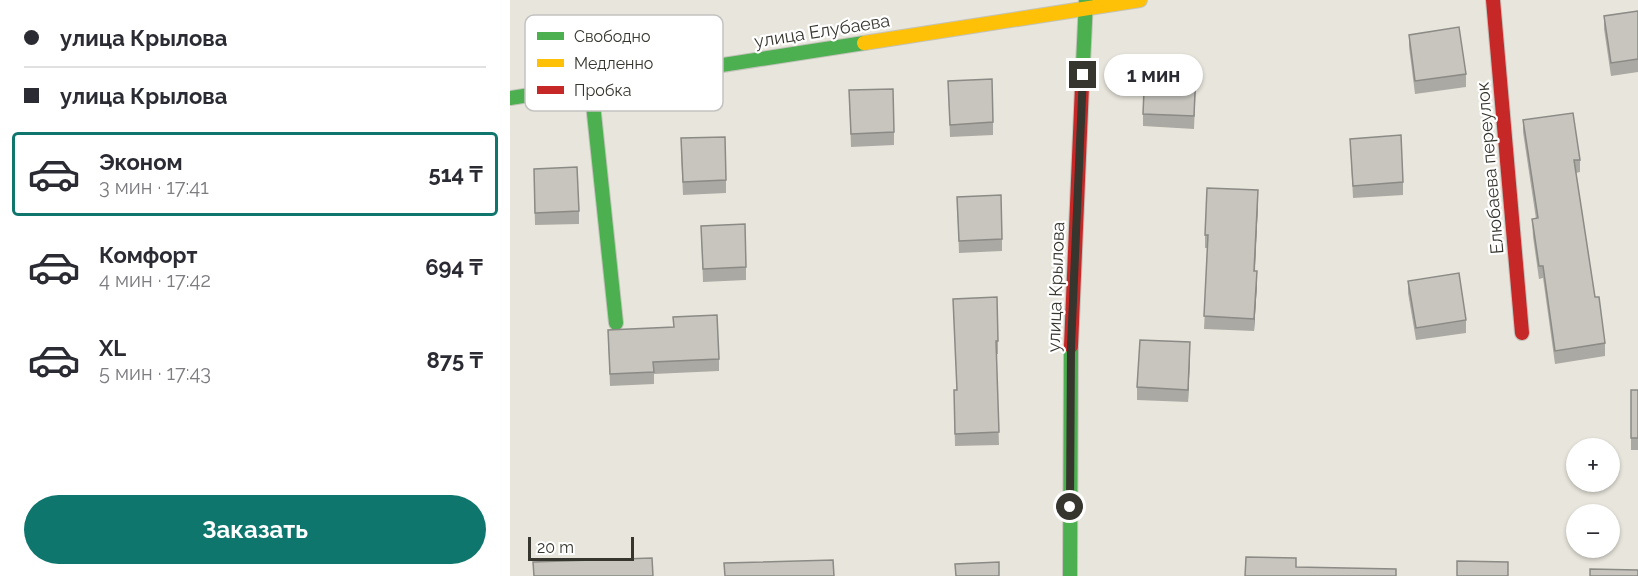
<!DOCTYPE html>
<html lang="ru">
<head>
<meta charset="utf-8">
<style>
	:root { --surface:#fff; --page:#f7f7f7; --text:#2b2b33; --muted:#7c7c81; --line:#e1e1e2; --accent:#0f766e }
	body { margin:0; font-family:Raleway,sans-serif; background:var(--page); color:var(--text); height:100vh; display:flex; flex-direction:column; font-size:22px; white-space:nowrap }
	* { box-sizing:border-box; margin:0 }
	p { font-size:20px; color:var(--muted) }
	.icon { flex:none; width:33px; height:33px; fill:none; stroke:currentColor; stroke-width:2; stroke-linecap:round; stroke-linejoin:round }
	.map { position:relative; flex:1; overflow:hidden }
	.panel { display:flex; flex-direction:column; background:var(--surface); width:510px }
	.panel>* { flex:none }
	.hud { display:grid; align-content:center; height:132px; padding:0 24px; background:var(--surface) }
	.fabs { position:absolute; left:1056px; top:438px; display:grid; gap:12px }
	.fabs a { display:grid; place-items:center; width:54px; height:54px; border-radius:50%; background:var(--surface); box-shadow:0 2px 4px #0004; font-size:30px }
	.scale { position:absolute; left:18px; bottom:15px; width:106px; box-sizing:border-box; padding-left:6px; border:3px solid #36352e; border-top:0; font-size:16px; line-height:21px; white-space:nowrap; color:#36352e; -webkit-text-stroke:4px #fff; paint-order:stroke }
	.end { position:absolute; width:27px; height:27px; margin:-14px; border:8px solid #36352e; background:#fff; box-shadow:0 0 0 3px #fff }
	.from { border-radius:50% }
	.bubble { position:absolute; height:42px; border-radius:21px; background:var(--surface); box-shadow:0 2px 4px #0004; font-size:20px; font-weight:700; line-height:42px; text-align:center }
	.hud b { display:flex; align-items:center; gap:21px; height:57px; font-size:22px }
	.hud b+b { border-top:2px solid var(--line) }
	.hud i { width:15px; height:15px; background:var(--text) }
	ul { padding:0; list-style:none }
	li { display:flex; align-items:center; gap:18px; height:84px; margin:0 12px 9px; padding:0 12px; border:3px solid transparent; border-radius:6px }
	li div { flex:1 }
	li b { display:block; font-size:22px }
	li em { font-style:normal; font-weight:700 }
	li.on { border-color:var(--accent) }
	li>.icon { width:54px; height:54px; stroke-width:1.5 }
	.primary-button { display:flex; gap:12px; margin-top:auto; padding:12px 24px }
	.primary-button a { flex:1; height:69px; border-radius:36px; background:var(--accent); color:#fff; font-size:24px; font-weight:700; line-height:69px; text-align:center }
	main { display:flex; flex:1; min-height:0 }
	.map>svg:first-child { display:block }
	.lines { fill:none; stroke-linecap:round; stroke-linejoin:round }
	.fast-casing { stroke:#c4c3bb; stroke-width:16 }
	.slow-casing { stroke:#c4c3bb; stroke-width:16 }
	.jam-casing { stroke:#c4c3bb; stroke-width:16 }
	.fast { stroke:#4caf50; stroke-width:14 }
	.slow { stroke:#ffc107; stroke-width:14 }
	.jam { stroke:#c62828; stroke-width:14 }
	.wall { fill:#aba9a3 }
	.shaded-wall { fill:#8b8a85 }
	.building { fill:#c7c5be; stroke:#8b8a85; stroke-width:1.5 }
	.route { stroke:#36352e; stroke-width:8 }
	.labels { text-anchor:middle; stroke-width:4.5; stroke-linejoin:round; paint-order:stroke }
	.street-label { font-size:18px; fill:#36352e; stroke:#fff }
	.key { fill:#fff; stroke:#c3c2c0; stroke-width:1.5 }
	.key-label { font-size:16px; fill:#36352e }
</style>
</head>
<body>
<main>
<section class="panel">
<div class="hud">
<b><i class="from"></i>улица Крылова</b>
<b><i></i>улица Крылова</b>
</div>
<ul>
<li class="on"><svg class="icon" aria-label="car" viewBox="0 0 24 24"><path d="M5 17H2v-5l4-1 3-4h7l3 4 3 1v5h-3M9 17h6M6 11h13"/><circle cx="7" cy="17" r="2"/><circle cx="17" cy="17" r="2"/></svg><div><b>Эконом</b><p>3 мин · 17:41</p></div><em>514 ₸</em></li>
<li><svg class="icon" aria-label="car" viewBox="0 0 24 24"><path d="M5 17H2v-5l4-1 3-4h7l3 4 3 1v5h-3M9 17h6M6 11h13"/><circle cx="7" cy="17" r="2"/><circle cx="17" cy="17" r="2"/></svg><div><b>Комфорт</b><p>4 мин · 17:42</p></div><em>694 ₸</em></li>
<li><svg class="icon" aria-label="car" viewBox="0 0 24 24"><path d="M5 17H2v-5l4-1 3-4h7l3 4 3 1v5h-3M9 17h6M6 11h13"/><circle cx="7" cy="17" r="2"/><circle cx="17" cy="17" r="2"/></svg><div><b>XL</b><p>5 мин · 17:43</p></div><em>875 ₸</em></li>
</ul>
<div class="primary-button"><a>Заказать</a></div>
</section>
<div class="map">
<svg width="1128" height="576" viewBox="0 0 1128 576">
	<rect width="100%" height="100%" fill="#e8e6dc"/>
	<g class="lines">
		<defs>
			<g id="fast">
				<polyline points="81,85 106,323"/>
				<polyline points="572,86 576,0"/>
				<polyline points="0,98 354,43"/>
				<polyline points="560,576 561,346"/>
			</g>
			<polyline id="slow" points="354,43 630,0"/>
			<g id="jam">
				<polyline points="983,0 1012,333"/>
				<polyline points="561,346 572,86"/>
			</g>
		</defs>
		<use href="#fast" class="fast-casing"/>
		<use href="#slow" class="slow-casing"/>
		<use href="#jam" class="jam-casing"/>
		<use href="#fast" class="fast"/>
		<use href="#slow" class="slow"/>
		<use href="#jam" class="jam"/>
	</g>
	<g class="wall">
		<polygon points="1128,11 1128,72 1101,76 1094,29 1094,16"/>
		<polygon points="899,35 956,74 956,87 905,94 899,47"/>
		<polygon points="438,81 483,122 483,135 440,137"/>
		<polygon points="686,81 684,129 633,126 633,114"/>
		<polygon points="339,90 384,132 384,145 341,147"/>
		<polygon points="1013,120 1070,160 1070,172 1066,173 1085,297 1095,343 1095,356 1045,364 1033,278 1029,279 1023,237 1022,219 1026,219 1013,132"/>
		<polygon points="840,139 893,182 893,195 843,198"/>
		<polygon points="171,151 216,180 216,193 173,195"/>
		<polygon points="24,182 69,211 69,224 25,225"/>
		<polygon points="447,197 492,239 492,251 449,253"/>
		<polygon points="748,203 745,271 747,284 744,331 694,329 698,248 695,248 695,235"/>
		<polygon points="191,226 236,267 236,280 193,282"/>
		<polygon points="898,281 956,320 956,333 906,340 898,293"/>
		<polygon points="443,299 488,341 488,354 486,354 489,445 445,446 444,403 447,390"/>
		<polygon points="98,330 209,359 209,371 144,374 144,384 100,386"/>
		<polygon points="680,355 678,402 627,400 627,387"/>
		<rect x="1121" y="390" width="7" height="60"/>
	</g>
	<g class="shaded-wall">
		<polygon points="748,190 748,203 744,284 744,271"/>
		<polygon points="747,271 747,284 744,331 744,319"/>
		<polygon points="680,342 680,355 678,402 678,390"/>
	</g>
	<g class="building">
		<polygon points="1128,11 1128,59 1101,63 1094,16"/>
		<polygon points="949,27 956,74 905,81 899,35"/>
		<polygon points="635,67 686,69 684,116 633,114"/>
		<polygon points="482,79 483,122 440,125 438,81"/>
		<polygon points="383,89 384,132 341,134 339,90"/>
		<polygon points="1063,113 1070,160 1064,160 1085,297 1089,297 1095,343 1045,351 1033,266 1029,266 1023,225 1022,219 1028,218 1013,120"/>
		<polygon points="891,135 893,182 843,186 840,139"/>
		<polygon points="215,137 216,180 173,182 171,138"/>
		<polygon points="67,167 69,211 25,213 24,169"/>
		<polygon points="697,188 748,190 744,271 747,271 744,319 694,316 698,235 695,235"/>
		<polygon points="491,195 492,239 449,241 447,197"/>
		<polygon points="235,224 236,267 193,269 191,226"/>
		<polygon points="949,273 956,320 906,328 898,281"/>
		<polygon points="487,297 488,341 486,341 489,432 445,434 444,390 447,390 443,299"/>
		<polygon points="207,315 209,359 143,362 144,372 100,374 98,330 164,327 163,317"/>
		<polygon points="630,340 680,342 678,390 627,387"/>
		<rect x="1121" y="390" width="7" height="48"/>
		<polygon points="736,557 786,558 786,567 886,569 886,576 735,576"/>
		<polygon points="142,558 143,576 24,576 23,562"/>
		<polygon points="323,560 324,576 215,576 214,563"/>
		<polygon points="947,561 998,562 998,576 947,576"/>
		<polygon points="489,562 489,576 446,576 445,564"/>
		<polygon points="1080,569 1128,570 1128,576 1080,576"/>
	</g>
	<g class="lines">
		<polyline class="route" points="560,507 561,346 573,75"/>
	</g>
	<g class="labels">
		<g class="street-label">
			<text transform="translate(312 31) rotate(-9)" y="6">улица Елубаева</text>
			<text transform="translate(980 168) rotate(-95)" y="6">Елюбаева переулок</text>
			<text transform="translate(546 287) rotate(-88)" y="6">улица Крылова</text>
		</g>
	</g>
	<rect x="15" y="15" width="198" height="96" rx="9" class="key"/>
	<rect x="27" y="32" width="27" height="8" fill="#4caf50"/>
	<rect x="27" y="59" width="27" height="8" fill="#ffc107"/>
	<rect x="27" y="86" width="27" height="8" fill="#c62828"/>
	<g class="key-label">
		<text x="64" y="42">Свободно</text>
		<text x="64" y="69">Медленно</text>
		<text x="64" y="96">Пробка</text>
	</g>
</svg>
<div class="fabs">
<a>+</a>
<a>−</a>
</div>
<div class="scale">20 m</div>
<i class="end from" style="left:560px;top:507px"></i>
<i class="end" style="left:573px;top:75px"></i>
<div class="bubble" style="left:594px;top:54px;width:99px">1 мин</div>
</div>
</main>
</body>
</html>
